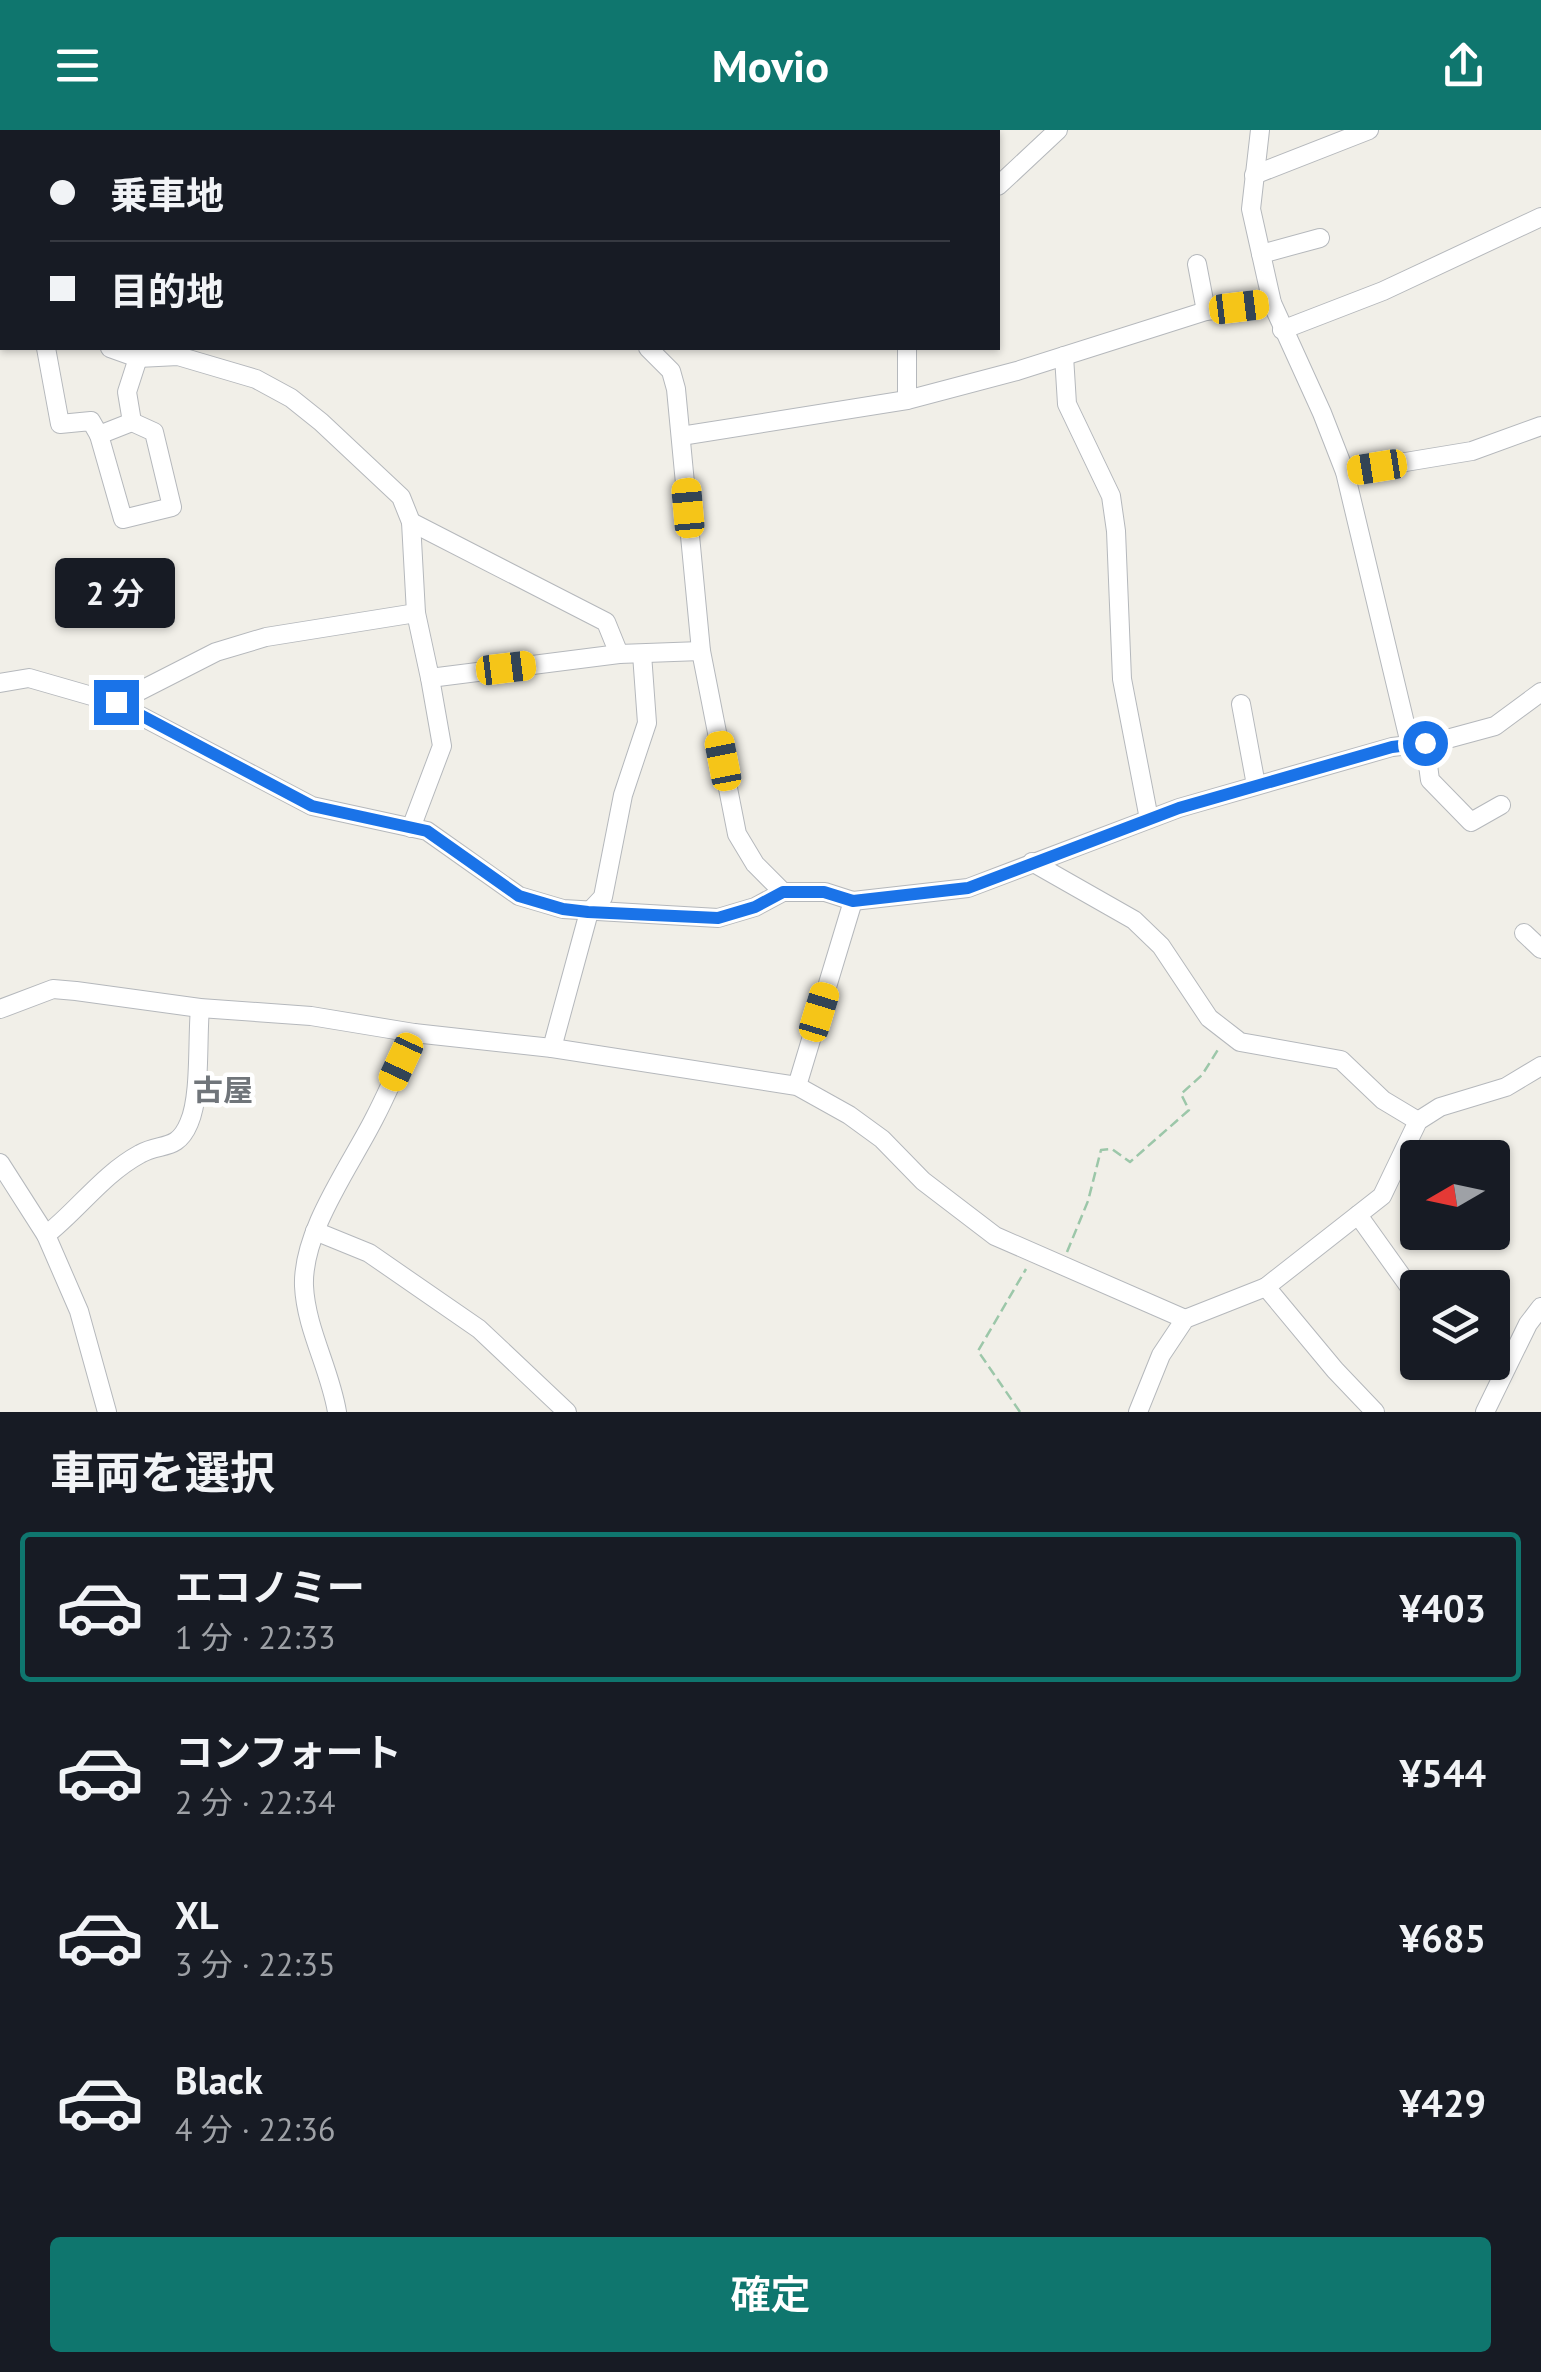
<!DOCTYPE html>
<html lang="ja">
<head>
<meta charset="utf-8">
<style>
	:root { --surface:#171b24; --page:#20242c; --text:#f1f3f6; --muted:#9ea1a6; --line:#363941; --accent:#0f766e }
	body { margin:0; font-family:"PT Sans","Noto Sans JP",sans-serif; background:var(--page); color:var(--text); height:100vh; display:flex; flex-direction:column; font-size:38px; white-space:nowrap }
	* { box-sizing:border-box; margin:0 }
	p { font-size:32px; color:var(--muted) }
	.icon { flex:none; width:55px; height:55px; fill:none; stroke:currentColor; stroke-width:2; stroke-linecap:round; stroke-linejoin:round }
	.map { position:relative; height:1282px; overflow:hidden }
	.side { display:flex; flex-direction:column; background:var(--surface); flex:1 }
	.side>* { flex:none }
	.guide { position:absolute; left:0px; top:0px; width:1000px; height:220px; box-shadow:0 2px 8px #0004; display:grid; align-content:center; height:220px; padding:0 50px; background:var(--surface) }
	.needle { width:65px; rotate:261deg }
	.controls { position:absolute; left:1400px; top:1010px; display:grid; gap:20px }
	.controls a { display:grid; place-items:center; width:110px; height:110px; border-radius:10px; background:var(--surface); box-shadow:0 2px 8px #0004; font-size:50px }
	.end { position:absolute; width:45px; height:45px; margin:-22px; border:12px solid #1a73e8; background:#fff; box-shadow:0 0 0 5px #fff }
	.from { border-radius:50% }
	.bubble { position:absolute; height:70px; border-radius:10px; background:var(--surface); box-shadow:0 2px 8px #0004; font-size:32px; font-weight:600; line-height:70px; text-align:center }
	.car { position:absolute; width:30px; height:60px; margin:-30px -15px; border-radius:12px; box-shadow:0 0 8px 2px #0007; background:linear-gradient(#f5c518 24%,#345 0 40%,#f5c518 0 76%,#345 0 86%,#f5c518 0) }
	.guide b { display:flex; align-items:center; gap:35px; height:95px; font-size:38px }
	.guide b+b { border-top:2px solid var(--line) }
	.guide i { width:25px; height:25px; background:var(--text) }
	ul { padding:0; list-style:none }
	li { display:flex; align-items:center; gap:30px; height:150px; margin:0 20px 15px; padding:0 30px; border:5px solid transparent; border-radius:10px }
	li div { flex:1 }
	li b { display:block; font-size:38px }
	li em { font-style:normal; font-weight:600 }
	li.on { border-color:var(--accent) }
	li>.icon { width:90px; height:90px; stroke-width:1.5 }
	h2 { padding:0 50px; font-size:45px; line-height:120px }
	.primary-button { display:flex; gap:20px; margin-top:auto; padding:20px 50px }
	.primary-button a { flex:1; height:115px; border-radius:10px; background:var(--accent); color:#fff; font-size:40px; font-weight:600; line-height:115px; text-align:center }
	header { display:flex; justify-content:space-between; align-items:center; height:130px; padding:0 50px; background:var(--accent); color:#fff; font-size:45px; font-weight:600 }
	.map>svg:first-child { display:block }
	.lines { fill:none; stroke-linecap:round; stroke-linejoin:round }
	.minor-casing { stroke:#b5b8bc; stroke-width:20 }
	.path { stroke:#9cc7a9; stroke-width:2.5; stroke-dasharray:10 5; stroke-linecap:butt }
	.minor { stroke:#fff; stroke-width:18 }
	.route { stroke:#1a73e8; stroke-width:12 }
	.labels { text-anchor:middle; stroke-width:9; stroke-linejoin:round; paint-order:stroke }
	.quarter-label { font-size:30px; font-weight:bold; fill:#70757a; stroke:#fff }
</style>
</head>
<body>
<header><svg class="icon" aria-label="menu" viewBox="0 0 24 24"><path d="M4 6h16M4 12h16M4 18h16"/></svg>Movio<svg class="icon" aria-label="share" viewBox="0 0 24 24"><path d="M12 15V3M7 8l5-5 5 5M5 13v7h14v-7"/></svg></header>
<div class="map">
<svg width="1541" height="1282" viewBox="0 0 1541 1282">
	<rect width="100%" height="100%" fill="#f1efe8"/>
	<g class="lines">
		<defs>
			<g id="minor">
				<polyline points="1260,0 1251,79 1272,173 1322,283 1345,342 1410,614"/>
				<polyline points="9,2 9,0"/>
				<polyline points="230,2 234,0"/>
				<polyline points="463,2 464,0"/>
				<polyline points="0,29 2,21"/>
				<polyline points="1254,45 1369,0"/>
				<polyline points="998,56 1058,0"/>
				<polyline points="0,113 2,114"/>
				<polyline points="1261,124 1320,108"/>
				<polyline points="1197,134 1206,181"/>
				<polyline points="1282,200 1383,161 1541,87"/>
				<polyline points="46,218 60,294 91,291 99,305 132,292 127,262 138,228"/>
				<polyline points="110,218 138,228 178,226 256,249 291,268 321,292 401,367 411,392 416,483 430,548 619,524 701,521"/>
				<polyline points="648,218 671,241 676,259 701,521 737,704 755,734 783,762 825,762 853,771 968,758 1179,678 1392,617 1436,612 1495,596 1541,562"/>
				<polyline points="1064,226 1067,274 1111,366 1116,401 1122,549 1149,689"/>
				<polyline points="907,270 907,218"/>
				<polyline points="99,305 123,389 172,377 154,302 132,292"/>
				<polyline points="681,306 907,270 1017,241 1206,181 1272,173"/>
				<polyline points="1345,342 1472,321 1541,296"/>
				<polyline points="411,392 606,492 619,524"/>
				<polyline points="0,553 29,548 116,573 312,676 427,701 519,766 563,779 718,788 755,777 783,762"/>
				<polyline points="116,573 216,522 266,507 416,483"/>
				<polyline points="1241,574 1256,655"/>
				<polyline points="1425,613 1430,650 1471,692 1501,675"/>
				<polyline points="411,698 442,616 430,548"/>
				<polyline points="1032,732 1134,790 1161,816 1209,888 1240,912 1341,930 1383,970 1418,991"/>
				<polyline points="1524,803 1541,819"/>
				<polyline points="0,879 53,859 76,861 200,878 311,886 414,903 552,918 797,956 849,985 882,1009 923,1051 995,1106 1185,1189"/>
				<polyline points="552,918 589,782 603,767 623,665 647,593 642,524"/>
				<polyline points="797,956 853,771"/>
				<polyline points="0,1033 46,1105 79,1181 107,1282"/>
				<polyline points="1358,1085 1418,1169"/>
				<polyline points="315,1101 369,1123 479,1199 567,1282"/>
				<path d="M 46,1105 C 78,1080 103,1044 140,1024 C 161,1012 177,1022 189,993 C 201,966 197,910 200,878"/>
				<polyline points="1266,1157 1335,1240 1375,1282"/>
				<path d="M 337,1282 C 330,1239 306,1199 304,1156 C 302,1101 351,1035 375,987 C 389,960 401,931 414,903"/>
				<polyline points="1138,1282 1161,1225 1185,1189 1266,1157 1382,1066 1418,991 1440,977 1506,957 1541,936"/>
				<polyline points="1485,1282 1528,1194 1541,1177"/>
			</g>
		</defs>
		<use href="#minor" class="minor-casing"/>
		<g class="path">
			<polyline points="860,0 861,2"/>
			<polyline points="1067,1122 1088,1071 1101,1020 1112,1019 1130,1032 1189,980 1181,964 1202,945 1219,918"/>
			<polyline points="1020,1282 978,1221 1026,1139"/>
		</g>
		<use href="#minor" class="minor"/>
	</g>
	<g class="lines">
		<polyline class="route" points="116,572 312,676 427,701 519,766 563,779 588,782 718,788 755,777 783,762 824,762 853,771 968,758 1179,678 1392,617 1425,613"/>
	</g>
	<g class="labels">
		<g class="quarter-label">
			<text x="223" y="971">古屋</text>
		</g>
	</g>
</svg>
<div class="controls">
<a><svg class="needle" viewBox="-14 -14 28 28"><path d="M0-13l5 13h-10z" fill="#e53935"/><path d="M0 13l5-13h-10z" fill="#9ea1a6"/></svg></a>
<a><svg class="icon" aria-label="layers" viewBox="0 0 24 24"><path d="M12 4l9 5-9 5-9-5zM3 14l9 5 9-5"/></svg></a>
</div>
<i class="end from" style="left:1425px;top:613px"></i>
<i class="end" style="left:116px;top:572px"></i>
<div class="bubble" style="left:55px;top:428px;width:120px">2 分</div>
<i class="car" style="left:1239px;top:177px;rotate:83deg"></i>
<i class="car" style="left:1377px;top:337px;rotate:261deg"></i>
<i class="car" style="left:688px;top:378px;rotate:355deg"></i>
<i class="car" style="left:506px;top:538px;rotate:83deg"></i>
<i class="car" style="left:723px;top:631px;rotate:349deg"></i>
<i class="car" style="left:819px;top:882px;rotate:17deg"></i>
<i class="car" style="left:401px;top:932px;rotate:205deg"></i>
<div class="guide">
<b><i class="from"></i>乗車地</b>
<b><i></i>目的地</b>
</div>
</div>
<section class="side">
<h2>車両を選択</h2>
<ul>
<li class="on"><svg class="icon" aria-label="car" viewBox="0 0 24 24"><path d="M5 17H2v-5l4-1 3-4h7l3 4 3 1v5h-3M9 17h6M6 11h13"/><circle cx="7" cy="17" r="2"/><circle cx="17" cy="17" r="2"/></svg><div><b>エコノミー</b><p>1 分 · 22:33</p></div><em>¥403</em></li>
<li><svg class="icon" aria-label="car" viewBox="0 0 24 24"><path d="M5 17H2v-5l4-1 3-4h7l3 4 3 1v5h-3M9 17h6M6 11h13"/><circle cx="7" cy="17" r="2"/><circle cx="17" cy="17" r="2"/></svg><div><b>コンフォート</b><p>2 分 · 22:34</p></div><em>¥544</em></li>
<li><svg class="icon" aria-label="car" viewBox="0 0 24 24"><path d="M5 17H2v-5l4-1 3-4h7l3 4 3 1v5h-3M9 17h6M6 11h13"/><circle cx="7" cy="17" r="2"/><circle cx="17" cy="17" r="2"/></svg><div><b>XL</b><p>3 分 · 22:35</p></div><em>¥685</em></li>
<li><svg class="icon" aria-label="car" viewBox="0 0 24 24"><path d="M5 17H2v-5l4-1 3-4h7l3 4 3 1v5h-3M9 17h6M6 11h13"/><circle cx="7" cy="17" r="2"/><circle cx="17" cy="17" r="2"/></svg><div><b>Black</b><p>4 分 · 22:36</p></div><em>¥429</em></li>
</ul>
<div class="primary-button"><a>確定</a></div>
</section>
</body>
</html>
